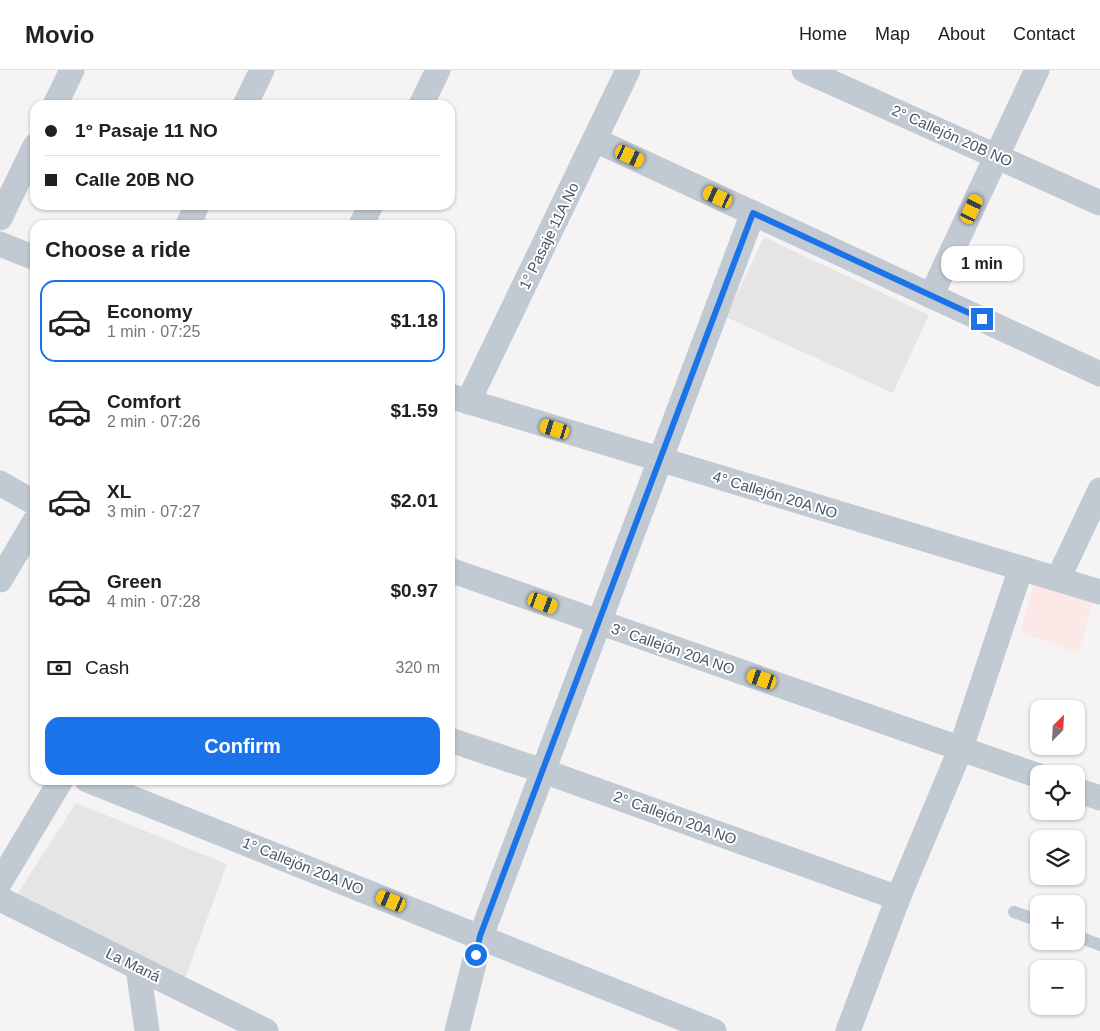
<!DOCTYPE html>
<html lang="en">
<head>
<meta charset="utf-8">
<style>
	:root { --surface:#fff; --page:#f6f6f6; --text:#202124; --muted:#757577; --line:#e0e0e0; --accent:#1a73e8 }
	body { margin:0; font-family:Arial,sans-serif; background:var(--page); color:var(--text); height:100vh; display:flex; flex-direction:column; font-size:19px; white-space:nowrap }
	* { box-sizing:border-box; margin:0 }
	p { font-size:16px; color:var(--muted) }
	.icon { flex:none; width:28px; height:28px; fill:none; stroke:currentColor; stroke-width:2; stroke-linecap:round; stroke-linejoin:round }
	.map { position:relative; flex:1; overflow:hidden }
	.details { position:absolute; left:30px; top:150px; width:425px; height:565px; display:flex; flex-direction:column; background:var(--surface); border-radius:15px; box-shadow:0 1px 4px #0004 }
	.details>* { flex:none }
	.top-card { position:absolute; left:30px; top:30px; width:425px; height:110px; border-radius:15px; box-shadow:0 1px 4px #0004; display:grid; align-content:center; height:110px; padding:0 15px; background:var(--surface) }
	.needle { width:32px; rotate:24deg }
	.controls { position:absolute; left:1030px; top:630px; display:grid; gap:10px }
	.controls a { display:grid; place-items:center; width:55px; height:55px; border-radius:10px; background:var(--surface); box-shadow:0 1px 4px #0004; font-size:25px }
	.end { position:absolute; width:22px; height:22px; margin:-11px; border:6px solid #1a73e8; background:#fff; box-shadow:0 0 0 2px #fff }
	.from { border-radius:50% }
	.bubble { position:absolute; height:35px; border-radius:15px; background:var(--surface); box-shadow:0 1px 4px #0004; font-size:16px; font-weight:800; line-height:35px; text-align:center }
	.car { position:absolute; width:15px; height:30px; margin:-15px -8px; border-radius:6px; box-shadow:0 0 4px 1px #0007; background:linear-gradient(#f5c518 24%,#345 0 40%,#f5c518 0 76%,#345 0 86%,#f5c518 0) }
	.top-card b { display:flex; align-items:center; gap:18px; height:48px; font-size:19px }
	.top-card b+b { border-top:1px solid var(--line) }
	.top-card i { width:12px; height:12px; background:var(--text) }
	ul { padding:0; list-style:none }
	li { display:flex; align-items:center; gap:15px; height:82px; margin:0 10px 8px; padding:0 5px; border:2px solid transparent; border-radius:15px }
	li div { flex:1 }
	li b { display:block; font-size:19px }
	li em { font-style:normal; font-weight:800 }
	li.on { border-color:var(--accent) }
	li>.icon { width:45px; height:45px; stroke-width:1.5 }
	h2 { padding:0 15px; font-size:22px; line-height:60px }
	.pay { display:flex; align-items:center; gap:12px; height:55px; padding:0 15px; font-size:19px }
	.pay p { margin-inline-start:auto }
	.primary-button { display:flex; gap:10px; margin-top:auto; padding:10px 15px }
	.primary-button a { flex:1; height:58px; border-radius:15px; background:var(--accent); color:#fff; font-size:20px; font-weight:800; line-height:58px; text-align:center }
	header { display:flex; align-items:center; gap:30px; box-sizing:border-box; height:70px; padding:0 25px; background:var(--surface); border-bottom:1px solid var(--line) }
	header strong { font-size:24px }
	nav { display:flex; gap:28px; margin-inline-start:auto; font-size:18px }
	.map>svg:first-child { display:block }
	.education { fill:#e6e4e5 }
	.medical { fill:#fce8e6 }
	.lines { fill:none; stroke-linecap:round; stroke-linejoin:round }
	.lane { stroke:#c1cad2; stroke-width:12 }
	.street { stroke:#c1cad2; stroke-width:25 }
	.route { stroke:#1a73e8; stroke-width:6 }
	.labels { text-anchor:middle; stroke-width:4; stroke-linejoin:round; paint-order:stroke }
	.street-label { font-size:15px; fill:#4a5661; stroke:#fff }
</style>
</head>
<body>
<header>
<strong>Movio</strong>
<nav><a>Home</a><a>Map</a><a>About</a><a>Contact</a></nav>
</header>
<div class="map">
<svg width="1100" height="961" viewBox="0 0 1100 961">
	<rect width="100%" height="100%" fill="#f5f3f3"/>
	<g class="education">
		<polygon points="764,167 929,245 893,323 726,247"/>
		<polygon points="76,733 227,794 184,911 16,826"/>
	</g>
	<polygon class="medical" points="1034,515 1093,532 1078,583 1020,562"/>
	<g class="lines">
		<g class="lane">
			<polyline points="1014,842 1039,851"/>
			<polyline points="1076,866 1100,875"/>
		</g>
		<g class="street">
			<polyline points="804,0 1100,133"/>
			<polyline points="55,35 72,0"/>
			<polyline points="245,35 262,0"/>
			<polyline points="421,35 438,0"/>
			<polyline points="595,70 1100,304"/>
			<polyline points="0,148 35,76"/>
			<polyline points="188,155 197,135"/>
			<polyline points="361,155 371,135"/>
			<polyline points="0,174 35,188"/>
			<polyline points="931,226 1037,0"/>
			<polyline points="450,326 1100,522"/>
			<polyline points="468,332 628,0"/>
			<polyline points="0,413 35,433"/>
			<polyline points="450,500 1039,706"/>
			<polyline points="1058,509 1100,420"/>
			<polyline points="0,510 35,451"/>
			<polyline points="450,670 543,701 898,828"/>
			<polyline points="87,710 714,961"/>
			<polyline points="1076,720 1100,728"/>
			<polyline points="0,812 61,710"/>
			<polyline points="0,829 266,961"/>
			<polyline points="138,898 147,961"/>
			<polyline points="457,961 481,866 753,143"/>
			<polyline points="848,961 898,828 961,678 1021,498"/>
		</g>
	</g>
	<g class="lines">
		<polyline class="route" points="476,885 480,866 753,143 982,249"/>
	</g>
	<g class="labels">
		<g class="street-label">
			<text transform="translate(952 66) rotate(24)" y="5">2° Callejón 20B NO</text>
			<text transform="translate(549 166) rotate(-64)" y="5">1° Pasaje 11A No</text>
			<text transform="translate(775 425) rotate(17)" y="5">4° Callejón 20A NO</text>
			<text transform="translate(673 579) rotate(19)" y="5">3° Callejón 20A NO</text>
			<text transform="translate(675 748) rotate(20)" y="5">2° Callejón 20A NO</text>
			<text transform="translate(303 796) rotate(22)" y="5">1° Callejón 20A NO</text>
			<text transform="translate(133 895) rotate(26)" y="5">La Maná</text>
		</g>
	</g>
</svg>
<div class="controls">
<a><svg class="needle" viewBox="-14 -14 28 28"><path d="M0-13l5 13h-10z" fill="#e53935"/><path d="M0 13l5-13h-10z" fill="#757577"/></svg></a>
<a><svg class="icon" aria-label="locate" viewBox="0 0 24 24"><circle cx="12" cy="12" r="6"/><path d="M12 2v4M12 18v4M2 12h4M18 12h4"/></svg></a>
<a><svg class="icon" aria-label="layers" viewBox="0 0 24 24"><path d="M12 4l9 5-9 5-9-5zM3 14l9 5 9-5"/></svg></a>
<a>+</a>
<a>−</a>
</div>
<i class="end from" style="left:476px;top:885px"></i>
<i class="end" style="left:982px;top:249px"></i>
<div class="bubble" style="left:941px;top:176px;width:82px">1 min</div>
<i class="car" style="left:630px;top:86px;rotate:115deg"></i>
<i class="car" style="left:718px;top:127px;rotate:295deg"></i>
<i class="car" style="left:972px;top:139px;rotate:25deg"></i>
<i class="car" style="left:555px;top:359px;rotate:287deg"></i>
<i class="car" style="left:543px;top:533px;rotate:110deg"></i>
<i class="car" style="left:762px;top:609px;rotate:289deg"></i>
<i class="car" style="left:391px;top:831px;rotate:292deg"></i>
<div class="top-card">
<b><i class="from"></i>1° Pasaje 11 NO</b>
<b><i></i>Calle 20B NO</b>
</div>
<section class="details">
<h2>Choose a ride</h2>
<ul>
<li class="on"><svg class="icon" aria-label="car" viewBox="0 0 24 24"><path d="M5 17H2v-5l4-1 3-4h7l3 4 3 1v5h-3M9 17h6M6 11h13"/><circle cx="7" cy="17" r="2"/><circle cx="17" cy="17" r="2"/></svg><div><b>Economy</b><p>1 min · 07:25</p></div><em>$1.18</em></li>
<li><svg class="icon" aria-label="car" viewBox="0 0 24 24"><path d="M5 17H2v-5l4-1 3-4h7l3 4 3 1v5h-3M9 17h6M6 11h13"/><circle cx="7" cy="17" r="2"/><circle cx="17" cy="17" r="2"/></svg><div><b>Comfort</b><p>2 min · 07:26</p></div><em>$1.59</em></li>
<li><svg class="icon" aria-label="car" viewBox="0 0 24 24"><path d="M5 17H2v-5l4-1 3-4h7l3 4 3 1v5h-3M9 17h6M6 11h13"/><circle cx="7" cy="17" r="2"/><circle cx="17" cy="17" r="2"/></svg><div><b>XL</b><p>3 min · 07:27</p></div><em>$2.01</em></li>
<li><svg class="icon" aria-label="car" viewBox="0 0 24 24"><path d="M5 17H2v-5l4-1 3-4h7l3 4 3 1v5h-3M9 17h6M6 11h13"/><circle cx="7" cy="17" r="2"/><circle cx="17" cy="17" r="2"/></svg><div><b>Green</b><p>4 min · 07:28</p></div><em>$0.97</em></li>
</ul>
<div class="pay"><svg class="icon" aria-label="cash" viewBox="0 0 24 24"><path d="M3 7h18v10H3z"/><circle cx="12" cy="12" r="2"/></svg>Cash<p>320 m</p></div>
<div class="primary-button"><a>Confirm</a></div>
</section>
</div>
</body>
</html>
